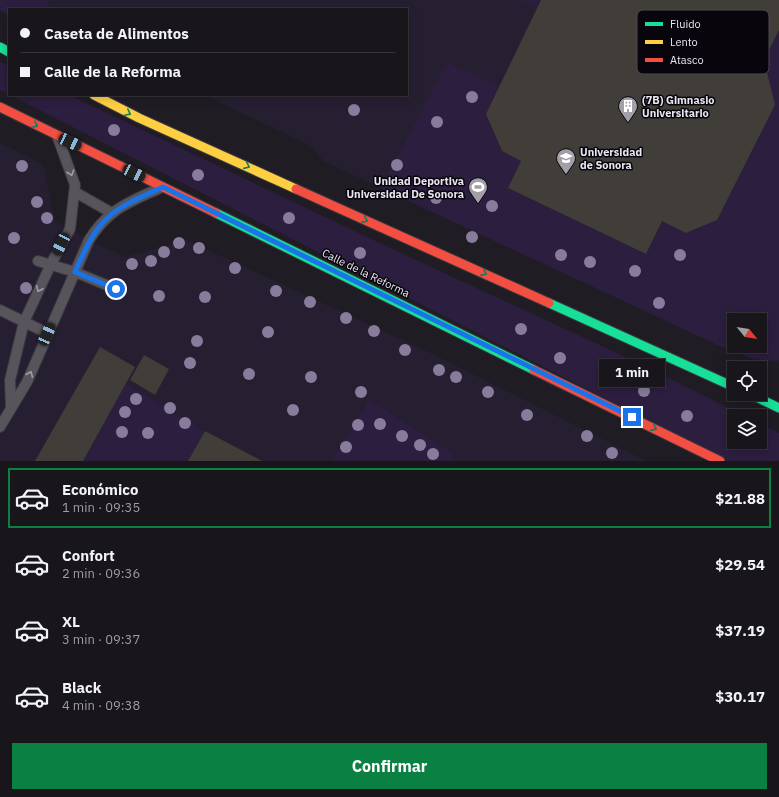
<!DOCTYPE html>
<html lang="es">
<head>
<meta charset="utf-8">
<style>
	:root { --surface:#18151b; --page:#211e24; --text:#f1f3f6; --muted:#9f9fa3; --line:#36343a; --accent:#0b8043 }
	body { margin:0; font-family:"IBM Plex Sans",sans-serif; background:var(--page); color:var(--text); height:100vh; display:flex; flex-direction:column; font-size:15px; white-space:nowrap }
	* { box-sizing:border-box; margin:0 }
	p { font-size:13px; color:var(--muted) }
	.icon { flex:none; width:22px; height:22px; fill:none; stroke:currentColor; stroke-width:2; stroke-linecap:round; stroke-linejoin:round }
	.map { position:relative; height:461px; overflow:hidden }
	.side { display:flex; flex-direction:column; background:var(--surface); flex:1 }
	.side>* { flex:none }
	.top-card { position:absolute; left:8px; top:8px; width:400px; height:88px; border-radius:0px; box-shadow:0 2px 10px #0003,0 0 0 1px var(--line); display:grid; align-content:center; height:88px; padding:0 12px; background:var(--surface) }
	.needle { width:26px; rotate:120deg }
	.buttons { position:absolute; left:727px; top:313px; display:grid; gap:8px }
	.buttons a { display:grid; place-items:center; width:40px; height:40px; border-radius:0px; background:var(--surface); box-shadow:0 2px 10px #0003,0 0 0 1px var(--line); font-size:20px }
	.end { position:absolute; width:18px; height:18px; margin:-9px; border:5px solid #1a73e8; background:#fff; box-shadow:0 0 0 2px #fff }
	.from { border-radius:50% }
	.bubble { position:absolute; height:28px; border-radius:0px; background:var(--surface); box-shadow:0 2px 10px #0003,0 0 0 1px var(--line); font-size:13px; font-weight:700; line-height:28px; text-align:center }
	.car { position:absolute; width:12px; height:24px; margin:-12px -6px; border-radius:5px; box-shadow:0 0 3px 1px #0007; background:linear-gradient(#222 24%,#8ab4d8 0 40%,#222 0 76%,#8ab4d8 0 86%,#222 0) }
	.top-card b { display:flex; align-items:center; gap:14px; height:38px; font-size:15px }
	.top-card b+b { border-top:1px solid var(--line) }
	.top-card i { width:10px; height:10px; background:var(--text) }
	ul { padding:7px 0 0; list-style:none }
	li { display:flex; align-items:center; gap:12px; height:60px; margin:0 8px 6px; padding:0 4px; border:2px solid transparent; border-radius:0px }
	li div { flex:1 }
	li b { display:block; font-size:15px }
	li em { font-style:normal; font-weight:700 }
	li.on { border-color:var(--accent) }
	li>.icon { width:36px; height:36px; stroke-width:1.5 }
	.cta { display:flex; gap:8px; margin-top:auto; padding:8px 12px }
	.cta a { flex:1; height:46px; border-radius:0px; background:var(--accent); color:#fff; font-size:16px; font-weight:700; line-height:46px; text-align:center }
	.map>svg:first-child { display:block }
	.built { fill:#261f31; fill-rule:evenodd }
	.green { fill:#2c1e3f; fill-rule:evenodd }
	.building { fill:#413d38 }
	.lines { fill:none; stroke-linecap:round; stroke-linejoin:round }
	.lane-casing { stroke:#3b373e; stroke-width:12 }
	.fast-casing { stroke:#3b373e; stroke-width:11 }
	.slow-casing { stroke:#3b373e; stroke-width:11 }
	.jam-casing { stroke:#3b373e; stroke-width:11 }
	.lane { stroke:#57555b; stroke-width:10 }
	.fast { stroke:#16e098; stroke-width:9 }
	.slow { stroke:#ffcf43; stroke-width:9 }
	.jam { stroke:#f24e42; stroke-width:9 }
	.tree { fill:#887c9c }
	.oneway { stroke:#107e59 }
	.oneway2 { stroke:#a09ea6 }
	.route { stroke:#1a73e8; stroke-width:5 }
	.labels { text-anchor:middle; stroke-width:3; stroke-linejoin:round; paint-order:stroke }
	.poi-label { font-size:11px; font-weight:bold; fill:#eae6f1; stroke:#08060c; text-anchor:start }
	.street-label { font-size:11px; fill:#eae6f1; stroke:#08060c }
	.key { fill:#08060c; stroke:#4c4951; stroke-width:1 }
	.key-label { font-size:11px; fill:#eae6f1 }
</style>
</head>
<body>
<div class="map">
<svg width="779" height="461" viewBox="0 0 779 461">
	<rect width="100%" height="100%" fill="#201c24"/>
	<g class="built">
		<path d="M 0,0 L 779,0 L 779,360 L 777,361 L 753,359 L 724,348 L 323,161 L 313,147 L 204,95 L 407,95 L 407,9 L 9,9 L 9,15 L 0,11 ZM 734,320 L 760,320 L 760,346 L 734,346 Z"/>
		<polygon points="0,143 43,164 55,221 89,240 125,257 186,240 420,348 646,461 0,461"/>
	</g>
	<g class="green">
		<polygon points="0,0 49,0 46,9 9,9 9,15 0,11"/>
		<polygon points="520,0 541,0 537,8"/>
		<path d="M 779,30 L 779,360 L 777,361 L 753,359 L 724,348 L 381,188 L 447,63 L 500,86 L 486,114 L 502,151 L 521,161 L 508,188 L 646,254 L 662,221 L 717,220 L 775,105 L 764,60 ZM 734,320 L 760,320 L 760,346 L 734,346 Z"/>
		<polygon points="0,62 9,66 9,94 0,90"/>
		<polygon points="10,95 69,95 388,247 634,361 745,416 734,416 734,442 760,442 760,424 779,433 779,461 728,461"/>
		<polygon points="126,384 205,431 188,461 83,461"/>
		<polygon points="369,400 454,454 450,461 337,461 333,459"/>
	</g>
	<g class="building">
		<polygon points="541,0 779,0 779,30 764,60 775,105 717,220 686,233 662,221 646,254 508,188 521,161 502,151 486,114"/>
		<polygon points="100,347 135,367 83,461 35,461"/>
		<polygon points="144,355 169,369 155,395 130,380"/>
		<polygon points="205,431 262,461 188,461"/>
	</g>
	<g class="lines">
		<defs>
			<g id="lane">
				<polyline points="75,192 112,213"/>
				<polyline points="38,261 75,272 116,289"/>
				<polyline points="0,310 47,333"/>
				<polyline points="11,408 10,380 24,322 51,264 70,229 75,185 58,138"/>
				<path d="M 0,427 L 27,382 L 89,240 C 109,208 130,202 162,187"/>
			</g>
			<g id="fast">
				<polyline points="0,47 9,52"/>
				<polyline points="216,213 534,370"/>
				<polyline points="549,303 734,387"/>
				<polyline points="750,394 779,408"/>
			</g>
			<polyline id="slow" points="94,95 139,118 296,189"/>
			<g id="jam">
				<polyline points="0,107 216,213"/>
				<polyline points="296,189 549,303"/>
				<polyline points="534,370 720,461"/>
			</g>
		</defs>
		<use href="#lane" class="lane-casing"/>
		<use href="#fast" class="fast-casing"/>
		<use href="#slow" class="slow-casing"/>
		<use href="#jam" class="jam-casing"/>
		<use href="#lane" class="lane"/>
		<use href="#fast" class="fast"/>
		<use href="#slow" class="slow"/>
		<use href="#jam" class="jam"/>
	</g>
	<g class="tree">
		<circle cx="472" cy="97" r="6"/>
		<circle cx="354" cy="110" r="6"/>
		<circle cx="437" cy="122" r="6"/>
		<circle cx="114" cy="130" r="6"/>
		<circle cx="397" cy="165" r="6"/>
		<circle cx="22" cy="166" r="6"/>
		<circle cx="198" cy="175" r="6"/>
		<circle cx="436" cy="198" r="6"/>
		<circle cx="37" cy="202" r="6"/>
		<circle cx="492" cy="206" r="6"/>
		<circle cx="47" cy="218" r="6"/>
		<circle cx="289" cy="218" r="6"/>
		<circle cx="472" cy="237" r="6"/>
		<circle cx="14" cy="238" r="6"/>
		<circle cx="179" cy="243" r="6"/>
		<circle cx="199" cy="248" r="6"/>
		<circle cx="164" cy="252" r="6"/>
		<circle cx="360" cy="253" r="6"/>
		<circle cx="561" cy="255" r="6"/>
		<circle cx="680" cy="255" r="6"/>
		<circle cx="151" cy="261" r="6"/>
		<circle cx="590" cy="262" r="6"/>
		<circle cx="132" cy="264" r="6"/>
		<circle cx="235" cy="268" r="6"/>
		<circle cx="635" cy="271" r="6"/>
		<circle cx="26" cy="288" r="6"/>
		<circle cx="276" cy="291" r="6"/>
		<circle cx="159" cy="296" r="6"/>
		<circle cx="205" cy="297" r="6"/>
		<circle cx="310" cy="302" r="6"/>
		<circle cx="659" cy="303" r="6"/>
		<circle cx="346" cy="318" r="6"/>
		<circle cx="521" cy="329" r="6"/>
		<circle cx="374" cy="331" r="6"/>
		<circle cx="268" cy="332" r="6"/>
		<circle cx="197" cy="341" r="6"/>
		<circle cx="405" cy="350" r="6"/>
		<circle cx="560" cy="358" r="6"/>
		<circle cx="190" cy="363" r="6"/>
		<circle cx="610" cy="367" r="6"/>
		<circle cx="439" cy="370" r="6"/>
		<circle cx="249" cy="374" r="6"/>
		<circle cx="311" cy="377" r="6"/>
		<circle cx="456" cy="377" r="6"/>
		<circle cx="644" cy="391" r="6"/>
		<circle cx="361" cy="392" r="6"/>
		<circle cx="488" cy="392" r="6"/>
		<circle cx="136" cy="399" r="6"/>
		<circle cx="170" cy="408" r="6"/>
		<circle cx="293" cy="410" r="6"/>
		<circle cx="125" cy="412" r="6"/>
		<circle cx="527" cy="415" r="6"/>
		<circle cx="687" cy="416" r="6"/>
		<circle cx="185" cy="423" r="6"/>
		<circle cx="380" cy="424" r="6"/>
		<circle cx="358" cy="425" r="6"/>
		<circle cx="122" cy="432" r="6"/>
		<circle cx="148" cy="433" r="6"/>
		<circle cx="402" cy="436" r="6"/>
		<circle cx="587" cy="436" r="6"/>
		<circle cx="420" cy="445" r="6"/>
		<circle cx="346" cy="447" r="6"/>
		<circle cx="612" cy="453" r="6"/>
		<circle cx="433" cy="454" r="6"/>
	</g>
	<defs><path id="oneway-chevron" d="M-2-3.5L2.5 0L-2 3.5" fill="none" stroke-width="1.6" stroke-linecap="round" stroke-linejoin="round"/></defs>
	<g class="oneway">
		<use href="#oneway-chevron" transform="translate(128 113) rotate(27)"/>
		<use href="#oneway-chevron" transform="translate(35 125) rotate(27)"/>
		<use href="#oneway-chevron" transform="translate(247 166) rotate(24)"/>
		<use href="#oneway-chevron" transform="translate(365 220) rotate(24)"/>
		<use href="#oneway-chevron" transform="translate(484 273) rotate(24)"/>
		<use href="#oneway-chevron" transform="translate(654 428) rotate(26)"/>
	</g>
	<g class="oneway2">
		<use href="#oneway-chevron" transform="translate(71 173) rotate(71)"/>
		<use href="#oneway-chevron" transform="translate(39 289) rotate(115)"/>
		<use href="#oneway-chevron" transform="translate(30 374) rotate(-67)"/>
	</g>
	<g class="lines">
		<path class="route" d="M 116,289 L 75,272 C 100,215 108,212 163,187 L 632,417"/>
	</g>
	<defs>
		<symbol id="building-pin" viewBox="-11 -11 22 30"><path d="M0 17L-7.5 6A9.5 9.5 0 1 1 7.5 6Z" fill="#a39fa9" stroke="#08060c"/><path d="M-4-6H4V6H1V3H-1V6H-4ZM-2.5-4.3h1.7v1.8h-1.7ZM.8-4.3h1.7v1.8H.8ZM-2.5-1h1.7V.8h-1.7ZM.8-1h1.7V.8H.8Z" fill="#fff"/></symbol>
		<symbol id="university-pin" viewBox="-11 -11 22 30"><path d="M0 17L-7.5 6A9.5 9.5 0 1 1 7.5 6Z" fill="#a39fa9" stroke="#08060c"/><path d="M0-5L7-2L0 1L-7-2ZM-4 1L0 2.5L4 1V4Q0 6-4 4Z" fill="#fff"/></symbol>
		<symbol id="stadium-pin" viewBox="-11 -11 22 30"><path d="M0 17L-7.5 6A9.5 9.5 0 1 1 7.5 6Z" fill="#a39fa9" stroke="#08060c"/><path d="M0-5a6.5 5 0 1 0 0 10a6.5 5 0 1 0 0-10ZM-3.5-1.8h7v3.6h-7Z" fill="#fff"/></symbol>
	</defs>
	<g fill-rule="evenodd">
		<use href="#building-pin" x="617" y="95" width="22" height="30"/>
		<use href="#university-pin" x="555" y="147" width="22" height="30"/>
		<use href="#stadium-pin" x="467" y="176" width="22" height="30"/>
	</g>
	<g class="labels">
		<g class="poi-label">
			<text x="642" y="104">(7B) Gimnasio<tspan x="642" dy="13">Universitario</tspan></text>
			<text x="580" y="156">Universidad<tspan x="580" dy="13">de Sonora</tspan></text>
			<text x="464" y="185" text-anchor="end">Unidad Deportiva<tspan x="464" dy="13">Universidad De Sonora</tspan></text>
		</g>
		<g class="street-label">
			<text transform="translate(366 273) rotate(26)" y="4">Calle de la Reforma</text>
		</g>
	</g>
	<rect x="637" y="10" width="132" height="64" rx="6" class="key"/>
	<rect x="645" y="22" width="18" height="4" fill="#16e098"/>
	<rect x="645" y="40" width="18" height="4" fill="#ffcf43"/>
	<rect x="645" y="58" width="18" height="4" fill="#f24e42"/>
	<g class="key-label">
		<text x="670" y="28">Fluido</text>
		<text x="670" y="46">Lento</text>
		<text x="670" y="64">Atasco</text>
	</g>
</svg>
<div class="buttons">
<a><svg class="needle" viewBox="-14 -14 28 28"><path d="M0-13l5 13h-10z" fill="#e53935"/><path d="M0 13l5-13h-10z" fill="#9f9fa3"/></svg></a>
<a><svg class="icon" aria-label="locate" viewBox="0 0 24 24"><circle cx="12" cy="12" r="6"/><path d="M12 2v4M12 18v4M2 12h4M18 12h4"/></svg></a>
<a><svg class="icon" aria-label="layers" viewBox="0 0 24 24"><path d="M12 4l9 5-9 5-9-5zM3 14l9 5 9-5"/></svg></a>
</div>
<i class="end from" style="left:116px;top:289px"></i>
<i class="end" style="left:632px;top:417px"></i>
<div class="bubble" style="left:599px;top:359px;width:66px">1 min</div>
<i class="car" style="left:70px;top:142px;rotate:115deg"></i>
<i class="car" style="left:134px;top:173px;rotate:116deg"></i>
<i class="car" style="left:61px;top:244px;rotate:207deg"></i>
<i class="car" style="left:47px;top:334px;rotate:24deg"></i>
<div class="top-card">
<b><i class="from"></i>Caseta de Alimentos</b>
<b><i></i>Calle de la Reforma</b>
</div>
</div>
<section class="side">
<ul>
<li class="on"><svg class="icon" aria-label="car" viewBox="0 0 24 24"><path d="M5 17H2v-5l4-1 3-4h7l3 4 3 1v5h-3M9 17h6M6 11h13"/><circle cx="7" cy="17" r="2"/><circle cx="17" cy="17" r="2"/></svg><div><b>Económico</b><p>1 min · 09:35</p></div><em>$21.88</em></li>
<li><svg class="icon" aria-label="car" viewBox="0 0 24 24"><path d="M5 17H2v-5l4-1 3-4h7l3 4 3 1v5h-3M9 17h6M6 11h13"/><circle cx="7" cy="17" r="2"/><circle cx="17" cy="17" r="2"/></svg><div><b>Confort</b><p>2 min · 09:36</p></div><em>$29.54</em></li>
<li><svg class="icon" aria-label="car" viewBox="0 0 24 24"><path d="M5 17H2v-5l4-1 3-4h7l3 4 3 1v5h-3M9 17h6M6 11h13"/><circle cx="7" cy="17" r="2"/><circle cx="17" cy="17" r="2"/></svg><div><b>XL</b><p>3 min · 09:37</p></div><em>$37.19</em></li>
<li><svg class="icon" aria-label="car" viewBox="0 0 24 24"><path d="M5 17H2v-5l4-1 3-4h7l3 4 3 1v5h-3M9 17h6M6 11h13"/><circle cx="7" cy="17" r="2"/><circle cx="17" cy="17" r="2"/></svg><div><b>Black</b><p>4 min · 09:38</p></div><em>$30.17</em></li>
</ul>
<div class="cta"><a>Confirmar</a></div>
</section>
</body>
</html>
